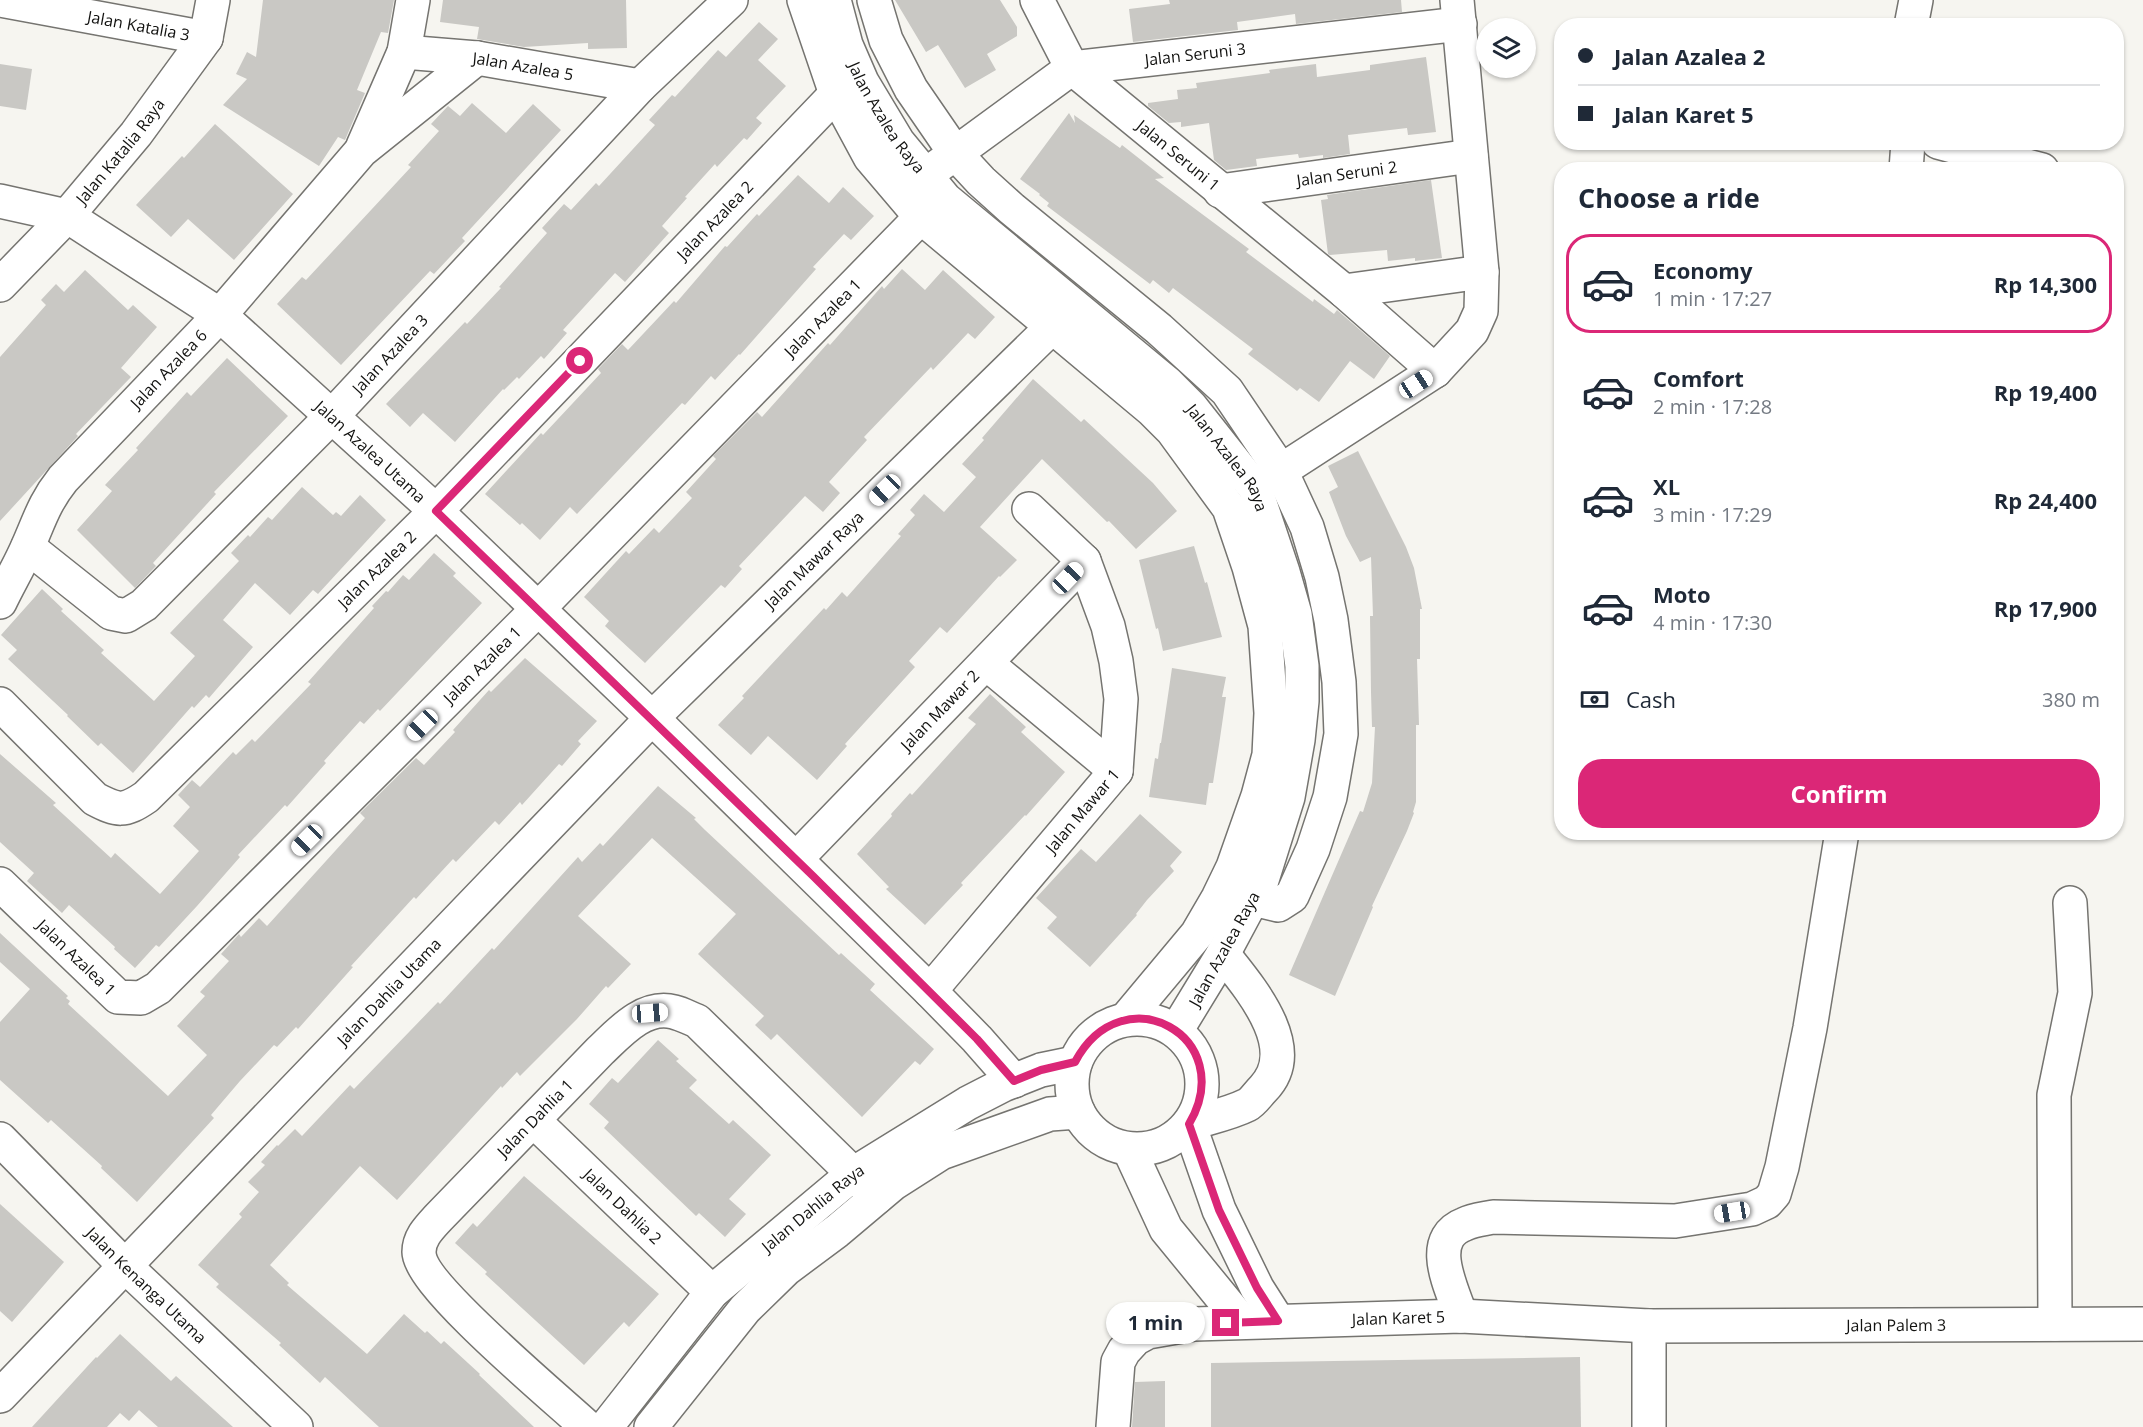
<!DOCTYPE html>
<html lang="en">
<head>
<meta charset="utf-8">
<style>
	:root { --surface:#fff; --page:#f6f6f7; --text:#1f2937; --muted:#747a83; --line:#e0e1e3; --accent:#db2777 }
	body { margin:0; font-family:"Open Sans",sans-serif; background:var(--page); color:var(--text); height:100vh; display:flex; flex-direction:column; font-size:22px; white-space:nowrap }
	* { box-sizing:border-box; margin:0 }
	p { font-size:20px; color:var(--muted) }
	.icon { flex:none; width:33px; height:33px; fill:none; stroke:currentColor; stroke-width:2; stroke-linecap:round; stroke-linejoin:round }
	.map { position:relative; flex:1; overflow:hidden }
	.side { position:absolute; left:1554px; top:162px; width:570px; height:678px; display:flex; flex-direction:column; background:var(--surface); border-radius:24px; box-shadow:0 2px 4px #0004 }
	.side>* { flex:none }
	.top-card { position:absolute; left:1554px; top:18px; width:570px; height:132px; border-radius:24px; box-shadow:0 2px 4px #0004; display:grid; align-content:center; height:132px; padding:0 24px; background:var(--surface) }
	.controls { position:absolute; left:1476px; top:18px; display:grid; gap:12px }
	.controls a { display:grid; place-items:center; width:60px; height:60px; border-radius:50%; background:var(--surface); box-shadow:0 2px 4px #0004; font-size:30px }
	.end { position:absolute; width:27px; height:27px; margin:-14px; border:8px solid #db2777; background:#fff; box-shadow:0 0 0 3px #fff }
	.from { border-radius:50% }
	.bubble { position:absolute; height:42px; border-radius:21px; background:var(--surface); box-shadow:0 2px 4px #0004; font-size:20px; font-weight:700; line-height:42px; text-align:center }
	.car { position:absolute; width:18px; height:36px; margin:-18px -9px; border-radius:8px; box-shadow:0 0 4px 2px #0007; background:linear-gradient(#fff 24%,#345 0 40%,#fff 0 76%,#345 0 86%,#fff 0) }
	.top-card b { display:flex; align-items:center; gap:21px; height:57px; font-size:22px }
	.top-card b+b { border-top:2px solid var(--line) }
	.top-card i { width:15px; height:15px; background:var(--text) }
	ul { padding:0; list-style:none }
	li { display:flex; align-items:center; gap:18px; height:99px; margin:0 12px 9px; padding:0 12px; border:3px solid transparent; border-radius:24px }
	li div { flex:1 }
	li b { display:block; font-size:22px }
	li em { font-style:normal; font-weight:700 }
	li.selected { border-color:var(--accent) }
	li>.icon { width:54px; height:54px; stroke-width:1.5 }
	h2 { padding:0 24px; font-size:27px; line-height:72px }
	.pay { display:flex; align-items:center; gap:15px; height:66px; padding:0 24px; font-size:22px }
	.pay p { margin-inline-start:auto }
	.button { display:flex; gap:12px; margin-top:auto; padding:12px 24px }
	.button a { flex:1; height:69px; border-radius:24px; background:var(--accent); color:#fff; font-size:24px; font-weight:700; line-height:69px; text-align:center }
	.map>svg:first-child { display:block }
	.building { fill:#c9c8c4 }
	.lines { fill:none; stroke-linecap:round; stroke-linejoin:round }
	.minor-casing { stroke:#757470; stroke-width:36 }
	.minor { stroke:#fff; stroke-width:33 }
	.route { stroke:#db2777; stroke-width:8 }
	.labels { text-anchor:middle; stroke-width:6; stroke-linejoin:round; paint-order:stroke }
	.street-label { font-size:16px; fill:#121210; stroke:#fff }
</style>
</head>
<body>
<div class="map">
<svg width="2143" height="1427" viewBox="0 0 2143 1427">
	<rect width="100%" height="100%" fill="#f6f5f0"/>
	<g class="building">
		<polygon points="263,0 394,0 388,33 381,32 357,90 365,93 345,140 338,137 319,166 223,105 247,79 236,74 247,52 256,57"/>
		<polygon points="443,0 626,0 627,48 588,49 588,43 524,47 477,39 479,27 440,22"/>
		<polygon points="895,0 1000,0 1017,27 1017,36 987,54 996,70 965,88 938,45 926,52"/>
		<polygon points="1169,0 1401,0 1402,12 1296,24 1295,14 1237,22 1238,30 1133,42 1129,9 1170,4"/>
		<polygon points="759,22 778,39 758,60 786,86 756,118 762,123 747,140 744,138 717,167 715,164 685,197 687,198 662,226 669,233 625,282 615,273 563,330 567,333 544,359 541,356 519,379 517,377 504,390 503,389 455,442 423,413 410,427 386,404 465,322 467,324 501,288 499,287 547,233 542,228 564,204 571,210 596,183 599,186 655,125 649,120 672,95 675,97 718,50 726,57"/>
		<polygon points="1426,57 1436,132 1408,135 1407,128 1348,135 1350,154 1323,158 1323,155 1299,158 1298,154 1256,159 1257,166 1226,170 1214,160 1209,123 1181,127 1181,122 1169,123 1148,106 1148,103 1178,99 1177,90 1197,88 1196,83 1270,73 1269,70 1316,64 1317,77 1370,70 1370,65"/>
		<polygon points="0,64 32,69 26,110 0,106"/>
		<polygon points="472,103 506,133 533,104 561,130 462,238 465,241 434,274 430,271 341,365 277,304 302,277 306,280 411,167 408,165 439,131 431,124 448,106 460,116"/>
		<polygon points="1069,113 1075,123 1074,115 1120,148 1122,145 1164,178 1155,179 1249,249 1246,252 1313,302 1314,299 1334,314 1337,310 1390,356 1374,379 1350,361 1319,402 1300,388 1297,391 1248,354 1253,349 1173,288 1169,293 1153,280 1150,284 1047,206 1049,203 1039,195 1040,194 1020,179"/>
		<polygon points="215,124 293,194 234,260 188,219 171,237 136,205 182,156 184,158"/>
		<polygon points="798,175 829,203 843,187 874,216 851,240 844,234 813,267 816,269 740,355 739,354 715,380 711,376 685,405 682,403 577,514 570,507 540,540 522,523 520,525 485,494 541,433 543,435 601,373 598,369 622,344 628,350 674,301 676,303 725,246 727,247 757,214 759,216"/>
		<polygon points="1431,180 1442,258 1415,261 1415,258 1388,261 1387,250 1330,255 1328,254 1321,200 1328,199 1327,195"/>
		<polygon points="902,269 925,290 943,270 995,317 975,339 968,333 933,370 931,367 864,437 867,440 829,482 840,493 823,512 805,496 739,566 742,569 725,588 721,585 645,663 605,626 609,621 584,597 626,551 629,554 654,528 659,533 692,498 686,492 716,459 713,456 757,412 762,417 828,343 830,345 882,286 884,289"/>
		<polygon points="85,270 128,310 133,305 157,327 121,368 131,377 76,434 78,436 0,521 0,357 46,305 41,300 56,284 64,292"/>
		<polygon points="227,358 288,416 214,492 216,494 153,563 156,566 135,588 77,530 112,491 105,485 138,450 136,448 187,392 191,396"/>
		<polygon points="1033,379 1081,422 1084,419 1153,483 1177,511 1136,549 1109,521 1107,522 1042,459 980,527 1017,560 1000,577 999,576 947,633 940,627 909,661 915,667 845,744 847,746 817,780 768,736 751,755 718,725 744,698 742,696 824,608 826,610 842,592 847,597 901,536 898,534 915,515 910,510 924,494 944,512 976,477 962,464 984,440 982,438"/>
		<polygon points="1358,451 1406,547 1414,568 1422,609 1420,609 1420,659 1417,659 1419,725 1416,725 1416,802 1413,812 1414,813 1407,831 1372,906 1373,907 1335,996 1289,975 1360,811 1363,812 1372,783 1375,727 1372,727 1371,692 1370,616 1373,616 1371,557 1360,562 1346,536 1329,492 1338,487 1328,466"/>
		<polygon points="302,487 333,515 336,512 341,516 360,495 386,520 318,594 313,590 290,615 255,583 223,620 253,647 209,698 206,695 194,708 192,706 133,773 101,743 98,746 67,716 68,715 8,659 17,650 1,635 42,589 63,609 61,611 104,650 101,653 154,701 195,656 170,633 239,561 231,553 248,535 250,537 268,517 272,520"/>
		<polygon points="1194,546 1205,583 1207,582 1222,637 1163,651 1158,628 1156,629 1139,560"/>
		<polygon points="434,553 456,573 453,576 482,603 380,711 378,709 364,724 360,721 324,761 326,763 287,807 285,805 238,855 240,857 197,906 159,947 156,945 135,968 114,949 115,947 69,905 62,913 27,881 34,873 0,842 0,754 56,803 53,805 111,858 115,853 160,894 199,851 173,826 190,807 178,795 192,780 200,787 233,752 236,755 252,739 255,742 311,684 308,682 374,608 372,606 386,591 388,592 403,575 409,580"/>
		<polygon points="525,658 597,721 578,741 581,744 562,766 559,764 522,805 520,802 499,825 495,821 456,862 453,859 416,899 414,897 351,966 353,967 298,1029 296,1027 277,1047 274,1045 240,1081 211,1115 214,1118 137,1202 101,1168 102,1166 51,1120 48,1123 0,1080 0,1022 30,989 0,962 0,933 68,996 66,998 70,1001 68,1004 168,1096 207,1055 177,1026 205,996 200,992 229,961 221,954 239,934 241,937 259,918 267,926 365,818 360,813 416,758 424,765 455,732 453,730 489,690 491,692"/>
		<polygon points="1172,668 1226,677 1222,697 1226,697 1219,745 1213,783 1209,783 1206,805 1149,797 1155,758 1158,759 1160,743 1161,743"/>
		<polygon points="990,694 1026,727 1021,732 1065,772 1026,816 1025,815 961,883 963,885 925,925 886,889 889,887 857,854 892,816 891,814 910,793 912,795 976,724 968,718"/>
		<polygon points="658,786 696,818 694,819 705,830 839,955 841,953 875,984 870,990 934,1049 920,1065 915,1061 862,1117 777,1034 771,1040 755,1025 764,1016 698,954 736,914 652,838 578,916 631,964 608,988 606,986 577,1019 520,1076 517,1072 502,1088 501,1086 397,1200 360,1166 270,1265 289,1283 287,1285 367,1354 404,1314 425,1333 427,1331 441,1344 444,1341 480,1374 479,1375 534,1427 379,1427 325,1377 320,1383 279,1345 281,1343 216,1287 219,1284 198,1265 242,1217 239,1214 259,1192 248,1182 265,1165 261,1162 277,1145 278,1146 295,1129 302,1136 350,1085 354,1089 438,1002 440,1004 492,948 494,950 578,857 582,862 600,843 603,846"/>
		<polygon points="1140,814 1182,852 1170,866 1174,871 1147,900 1136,914 1137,915 1090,967 1047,928 1057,917 1036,898 1081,849 1096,862"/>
		<polygon points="658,1040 679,1059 676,1061 697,1080 689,1088 729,1124 733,1120 771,1155 729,1199 746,1214 725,1237 699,1213 696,1216 604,1128 609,1122 589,1104 612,1078 618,1083"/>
		<polygon points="524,1176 659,1294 629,1327 624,1322 584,1365 485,1274 487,1272 455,1243 473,1223 477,1227"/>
		<polygon points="0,1204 64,1262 12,1322 0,1311"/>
		<polygon points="120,1334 171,1381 176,1376 233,1427 158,1427 139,1410 129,1421 120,1413 107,1427 32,1427 96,1357 97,1358"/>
		<polygon points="1580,1357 1581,1427 1211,1427 1211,1363"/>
		<polygon points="1165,1381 1165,1427 1132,1427 1135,1382"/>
	</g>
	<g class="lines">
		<defs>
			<g id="minor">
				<path id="s1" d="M 0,0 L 206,38"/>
				<polyline points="804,0 836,94 870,157 921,217 1152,410 1172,430 1229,508 1249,567 1265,626 1271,713 1269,755 1258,796 1233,867 1218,898 1197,934 1126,1019"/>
				<path id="s2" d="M 834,0 L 846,45 L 862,82 L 898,142 L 945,199 L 1167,383 L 1191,407 L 1255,488 L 1283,572 L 1295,614 L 1302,666 L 1302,701 L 1298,740 L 1288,797 L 1261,883 L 1223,954 L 1176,1031"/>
				<polyline points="874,0 886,40 911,89 955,153 981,181 1012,209 1159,329 1227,391 1281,471 1307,527 1322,577 1331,620 1339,682 1341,734 1330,797 1313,849 1292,896 1278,905 1253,899"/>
				<path id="s3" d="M 1037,0 L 1072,68 L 1344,291 L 1435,371"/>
				<polyline points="1911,26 1916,0"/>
				<path id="s4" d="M 404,52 L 477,58 L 640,86"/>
				<polyline points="1938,142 2042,170"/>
				<polyline points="363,146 404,52 413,0"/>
				<path id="s5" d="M 938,166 L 1072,68 L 1460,24"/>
				<polyline points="1906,170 1908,142"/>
				<path id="s6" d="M 1220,191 L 1471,156"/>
				<path id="s7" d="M 0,201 L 67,216 L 220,315 L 436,511 L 652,718 L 930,991 L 977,1039 L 1014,1081"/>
				<path id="s8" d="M 0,285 L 67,216 L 136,134 L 206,38 L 213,0"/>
				<polyline points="1344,291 1482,272"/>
				<polyline points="1262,483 1435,371 1472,331 1481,311 1482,272 1457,0"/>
				<path id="s9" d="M 28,547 L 111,613 L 126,616 L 144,605 L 332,416 L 640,86 L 731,0"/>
				<path id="s10" d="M 0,602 C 9,583 20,565 28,546 C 40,519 44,503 63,479 L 220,315 L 361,151 L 477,58"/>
				<polyline points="986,663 1116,771"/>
				<path id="s11" d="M 0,704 L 95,799 C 118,811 124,812 146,797 L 436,511 L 836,94"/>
				<path id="s12" d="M 796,859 L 1084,561"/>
				<path id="s13" d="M 0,884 L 118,997 L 141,998 L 158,988 L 537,610 L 921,217"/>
				<path d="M 1223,954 C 1249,987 1303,1048 1263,1089 C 1258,1094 1253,1102 1247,1105 C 1229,1114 1207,1118 1189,1124 L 1219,1210 L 1257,1288 L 1278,1321"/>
				<path id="s14" d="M 930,991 L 1116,771 L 1121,699 L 1116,661 L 1108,626 L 1084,561 L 1029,509"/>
				<circle cx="1137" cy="1084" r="65"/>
				<path id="s15" d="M 534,1121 L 712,1292"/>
				<path id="s16" d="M 0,1139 L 124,1265 L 296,1427"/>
				<polyline points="1129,1149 1166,1229 1242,1322"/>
				<path d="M 1461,1316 C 1452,1288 1425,1239 1465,1224 C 1473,1220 1484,1219 1493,1217 L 1675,1221 L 1752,1209 L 1767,1202 L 1774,1194 L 1782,1167 L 1810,1028 L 1842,832"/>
				<polyline points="2055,1324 2054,1095 2075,993 2070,903"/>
				<polyline points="1649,1326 1649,1427"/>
				<path id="s17" d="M 0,1396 L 652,718 L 1052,327"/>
				<path id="s18" d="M 587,1427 C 558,1400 419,1285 419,1252 C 419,1237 430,1227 439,1217 L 600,1051 C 619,1033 644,1004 674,1012 C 682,1014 689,1018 697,1021 L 877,1197"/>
				<path id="s19" d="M 606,1427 L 712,1292 L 853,1174 L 968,1103 L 1003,1085 L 1041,1070 L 1075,1063"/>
				<polyline points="651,1427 745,1309 786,1269 837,1231 894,1183 941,1153 1050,1114 1078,1112"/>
				<path id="s20" d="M 1113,1427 L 1118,1362 L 1124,1351 L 1135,1339 L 1148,1332 L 1194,1324 L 1461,1316 L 1649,1326 L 2143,1324"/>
			</g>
		</defs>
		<use href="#minor" class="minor-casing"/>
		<use href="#minor" class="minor"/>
	</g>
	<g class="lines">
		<path class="route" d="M 580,361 L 436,511 L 813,876 L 977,1039 L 1014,1081 L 1041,1070 L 1075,1062 C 1123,972 1240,1037 1189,1124 L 1219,1210 L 1257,1288 L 1278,1321 L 1226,1323"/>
	</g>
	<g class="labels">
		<g class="street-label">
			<text dy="6" stroke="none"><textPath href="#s1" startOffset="141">Jalan Katalia 3</textPath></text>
			<text dy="6" stroke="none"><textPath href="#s5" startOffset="290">Jalan Seruni 3</textPath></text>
			<text dy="6" stroke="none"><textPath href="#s4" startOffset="120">Jalan Azalea 5</textPath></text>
			<text dy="6" stroke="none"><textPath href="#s2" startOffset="130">Jalan Azalea Raya</textPath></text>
			<text dy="6" stroke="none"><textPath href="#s8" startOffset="180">Jalan Katalia Raya</textPath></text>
			<text dy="6" stroke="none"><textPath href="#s3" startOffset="214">Jalan Seruni 1</textPath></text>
			<text dy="6" stroke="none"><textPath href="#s6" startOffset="128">Jalan Seruni 2</textPath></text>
			<text dy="6" stroke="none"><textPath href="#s11" startOffset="1000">Jalan Azalea 2</textPath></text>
			<text dy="6" stroke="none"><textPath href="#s13" startOffset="1150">Jalan Azalea 1</textPath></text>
			<text dy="6" stroke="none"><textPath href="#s9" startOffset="494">Jalan Azalea 3</textPath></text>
			<text dy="6" stroke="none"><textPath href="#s10" startOffset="291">Jalan Azalea 6</textPath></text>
			<text dy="6" stroke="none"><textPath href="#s7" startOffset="454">Jalan Azalea Utama</textPath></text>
			<text dy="6" stroke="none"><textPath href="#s2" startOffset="616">Jalan Azalea Raya</textPath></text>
			<text dy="6" stroke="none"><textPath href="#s17" startOffset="1167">Jalan Mawar Raya</textPath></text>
			<text dy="6" stroke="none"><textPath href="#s11" startOffset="514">Jalan Azalea 2</textPath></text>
			<text dy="6" stroke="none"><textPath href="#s13" startOffset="664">Jalan Azalea 1</textPath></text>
			<text dy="6" stroke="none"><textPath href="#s12" startOffset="207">Jalan Mawar 2</textPath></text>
			<text dy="6" stroke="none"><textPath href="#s14" startOffset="236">Jalan Mawar 1</textPath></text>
			<text transform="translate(1224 949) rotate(-61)" y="6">Jalan Azalea Raya</text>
			<text dy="6" stroke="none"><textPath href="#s13" startOffset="106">Jalan Azalea 1</textPath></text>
			<text dy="6" stroke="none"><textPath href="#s17" startOffset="561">Jalan Dahlia Utama</textPath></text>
			<text dy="6" stroke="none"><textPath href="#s18" startOffset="424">Jalan Dahlia 1</textPath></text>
			<text dy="6" stroke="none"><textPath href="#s15" startOffset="123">Jalan Dahlia 2</textPath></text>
			<text dy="6" stroke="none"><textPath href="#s19" startOffset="303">Jalan Dahlia Raya</textPath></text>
			<text dy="6" stroke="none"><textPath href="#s16" startOffset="207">Jalan Kenanga Utama</textPath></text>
			<text dy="6" stroke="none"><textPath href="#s20" startOffset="360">Jalan Karet 5</textPath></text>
			<text dy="6" stroke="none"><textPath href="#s20" startOffset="858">Jalan Palem 3</textPath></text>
		</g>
	</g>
</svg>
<div class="controls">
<a><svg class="icon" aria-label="layers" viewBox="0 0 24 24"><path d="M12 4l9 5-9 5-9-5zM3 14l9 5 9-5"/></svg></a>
</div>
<i class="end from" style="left:580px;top:361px"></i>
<i class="end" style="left:1226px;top:1323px"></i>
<div class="bubble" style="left:1106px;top:1302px;width:99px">1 min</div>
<i class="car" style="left:1416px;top:384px;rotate:57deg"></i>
<i class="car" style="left:885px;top:490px;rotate:226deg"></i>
<i class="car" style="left:1068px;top:578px;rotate:44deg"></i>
<i class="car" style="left:422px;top:725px;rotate:225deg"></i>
<i class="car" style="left:307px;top:840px;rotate:225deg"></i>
<i class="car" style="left:650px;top:1013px;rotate:86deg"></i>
<i class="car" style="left:1732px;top:1212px;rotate:261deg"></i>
<div class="top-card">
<b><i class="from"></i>Jalan Azalea 2</b>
<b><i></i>Jalan Karet 5</b>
</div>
<section class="side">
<h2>Choose a ride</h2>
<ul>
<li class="selected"><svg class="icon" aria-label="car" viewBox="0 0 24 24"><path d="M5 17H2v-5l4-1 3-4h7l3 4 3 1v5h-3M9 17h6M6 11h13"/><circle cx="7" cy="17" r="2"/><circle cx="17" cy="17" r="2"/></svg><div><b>Economy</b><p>1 min · 17:27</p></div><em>Rp 14,300</em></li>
<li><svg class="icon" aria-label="car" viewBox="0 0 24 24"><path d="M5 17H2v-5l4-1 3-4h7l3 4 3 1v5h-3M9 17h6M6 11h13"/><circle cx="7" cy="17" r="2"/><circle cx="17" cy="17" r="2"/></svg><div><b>Comfort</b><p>2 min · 17:28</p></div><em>Rp 19,400</em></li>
<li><svg class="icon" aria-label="car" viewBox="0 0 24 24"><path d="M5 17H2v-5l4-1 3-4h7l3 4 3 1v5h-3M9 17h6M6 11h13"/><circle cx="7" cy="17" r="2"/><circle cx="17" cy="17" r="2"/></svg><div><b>XL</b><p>3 min · 17:29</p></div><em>Rp 24,400</em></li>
<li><svg class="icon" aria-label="car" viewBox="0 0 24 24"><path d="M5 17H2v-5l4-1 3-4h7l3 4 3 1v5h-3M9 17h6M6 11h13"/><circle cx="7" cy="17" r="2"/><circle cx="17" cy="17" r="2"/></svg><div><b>Moto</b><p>4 min · 17:30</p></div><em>Rp 17,900</em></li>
</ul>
<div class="pay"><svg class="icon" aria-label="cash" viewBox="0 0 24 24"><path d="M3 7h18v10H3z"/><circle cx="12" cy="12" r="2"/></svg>Cash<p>380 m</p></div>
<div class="button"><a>Confirm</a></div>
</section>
</div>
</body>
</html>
